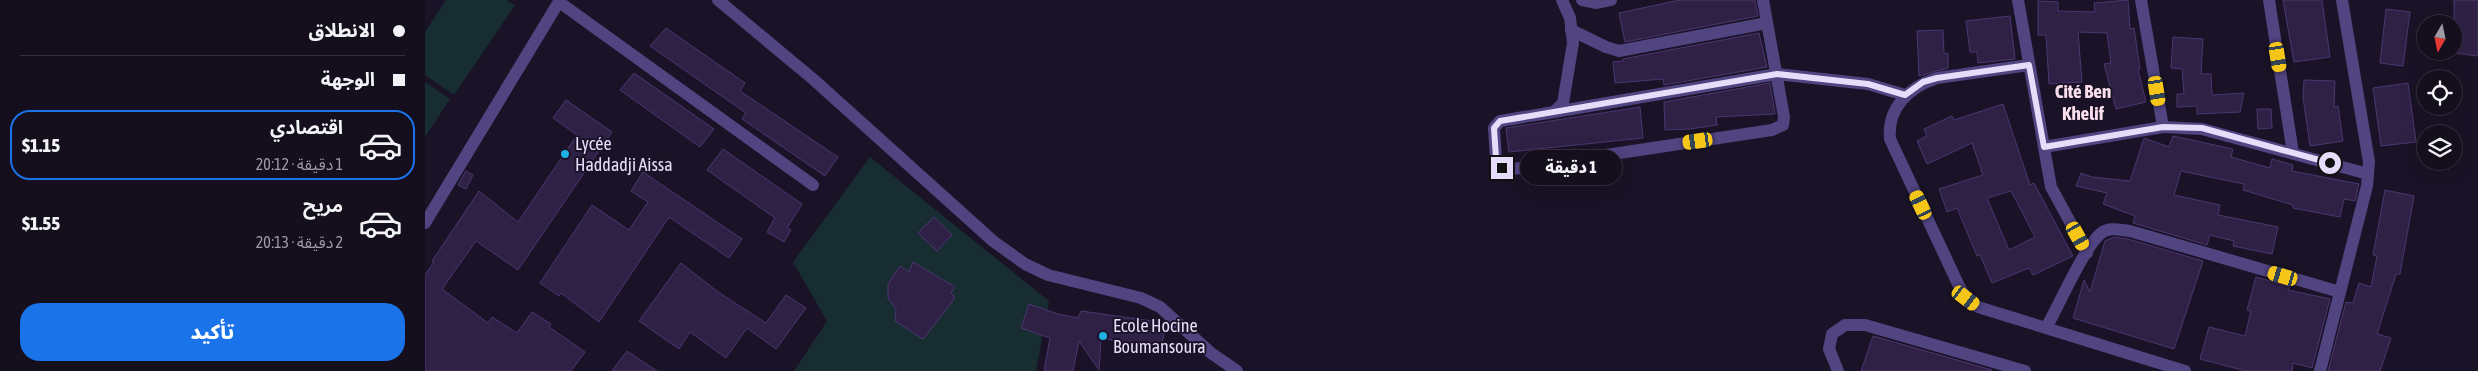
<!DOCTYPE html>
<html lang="ar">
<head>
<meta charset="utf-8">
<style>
	:root { --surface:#140e1d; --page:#211c2a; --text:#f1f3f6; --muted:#9d9ca4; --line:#332e3b; --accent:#1a73e8 }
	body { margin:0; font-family:"Asap Condensed","Noto Sans Arabic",sans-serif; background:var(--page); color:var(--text); direction:rtl; height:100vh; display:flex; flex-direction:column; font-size:19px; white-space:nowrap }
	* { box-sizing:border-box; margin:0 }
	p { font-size:16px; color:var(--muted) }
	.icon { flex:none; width:28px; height:28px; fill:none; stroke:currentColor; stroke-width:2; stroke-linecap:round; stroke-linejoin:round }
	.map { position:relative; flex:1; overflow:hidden; direction:ltr }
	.side { display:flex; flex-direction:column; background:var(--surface); width:425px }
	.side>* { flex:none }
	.guide { display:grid; align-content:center; height:110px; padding:0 20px; background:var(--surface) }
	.needle { width:32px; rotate:189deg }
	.tools { position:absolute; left:1992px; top:15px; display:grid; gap:10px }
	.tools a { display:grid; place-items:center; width:45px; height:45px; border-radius:50%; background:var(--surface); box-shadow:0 5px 20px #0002,0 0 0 1px var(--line); font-size:25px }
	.end { position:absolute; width:22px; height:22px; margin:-11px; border:6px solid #e6ddfb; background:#111; box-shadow:0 0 0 2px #111 }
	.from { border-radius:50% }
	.bubble { position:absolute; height:35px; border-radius:18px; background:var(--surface); box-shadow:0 5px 20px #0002,0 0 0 1px var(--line); font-size:16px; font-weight:800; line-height:35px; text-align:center; direction:rtl }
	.car { position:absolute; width:15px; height:30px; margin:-15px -8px; border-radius:6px; box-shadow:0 0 4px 1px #0007; background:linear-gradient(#f5c518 24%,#345 0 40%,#f5c518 0 76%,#345 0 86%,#f5c518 0) }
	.guide b { display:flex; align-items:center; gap:18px; height:48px; font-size:19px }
	.guide b+b { border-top:1px solid var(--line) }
	.guide i { width:12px; height:12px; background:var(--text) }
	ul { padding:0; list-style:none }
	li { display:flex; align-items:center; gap:15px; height:70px; margin:0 10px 8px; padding:0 10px; border:2px solid transparent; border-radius:20px }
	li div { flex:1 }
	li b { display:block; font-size:19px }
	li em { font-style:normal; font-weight:800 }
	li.current { border-color:var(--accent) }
	li>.icon { width:45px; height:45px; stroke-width:1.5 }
	.action { display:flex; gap:10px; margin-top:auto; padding:10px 20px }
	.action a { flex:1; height:58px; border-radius:20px; background:var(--accent); color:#fff; font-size:20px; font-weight:800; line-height:58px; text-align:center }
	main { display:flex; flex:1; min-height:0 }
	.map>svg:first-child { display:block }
	.green { fill:#172d31 }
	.building { fill:#2f2146; stroke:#4b3670; fill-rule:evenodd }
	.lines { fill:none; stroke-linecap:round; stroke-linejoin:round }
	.minor { stroke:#504481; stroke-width:12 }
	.route { stroke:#e6ddfb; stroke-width:6 }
	.poi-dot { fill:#1fb0e5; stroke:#1a1327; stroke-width:2 }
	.labels { text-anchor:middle; stroke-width:4; stroke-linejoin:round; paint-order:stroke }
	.poi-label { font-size:18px; fill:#e6ddfb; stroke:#1a1327; text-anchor:start }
	.neighbourhood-label { font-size:19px; font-weight:bold; fill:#fbdfec; stroke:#1a1327 }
</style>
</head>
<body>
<main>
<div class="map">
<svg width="2053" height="371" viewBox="0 0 2053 371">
	<rect width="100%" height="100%" fill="#1a1327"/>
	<g class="green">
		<polygon points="21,0 82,0 90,5 29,95 0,75 0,32"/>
		<polygon points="0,82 25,99 0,137"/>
		<polygon points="445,157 624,301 611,371 369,371 402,321 368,262"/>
	</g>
	<g class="building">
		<polygon points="1255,0 1330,0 1333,16 1200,42 1194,13"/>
		<polygon points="1703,0 1705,29 1709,28 1715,69 1713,70 1721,102 1691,109 1679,64 1686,63 1682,33 1653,32 1657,82 1624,84 1621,35 1613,35 1613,1 1633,2 1633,11 1670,12 1669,3"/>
		<polygon points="1858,0 1897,0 1905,57 1869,62"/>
		<polygon points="2029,0 2053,0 2053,56 2029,53"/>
		<polygon points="1961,9 1985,12 1978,66 1955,63"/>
		<polygon points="1585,16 1590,59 1553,63 1552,52 1545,52 1541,21"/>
		<polygon points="241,28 320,83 315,91 413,157 400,176 317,119 321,113 225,46"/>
		<polygon points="1518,30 1519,54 1523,53 1523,68 1494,76 1492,31"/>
		<polygon points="1334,33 1342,67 1239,85 1238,79 1190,83 1188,62 1198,61 1198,59"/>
		<polygon points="1748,37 1778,39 1776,74 1786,74 1787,95 1819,93 1815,112 1772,114 1772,106 1752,107 1752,94 1759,94 1757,69 1746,68"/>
		<polygon points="209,73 289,129 275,147 195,90"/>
		<polygon points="1879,80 1910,81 1909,107 1913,106 1918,141 1885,146 1878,97"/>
		<polygon points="1345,83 1350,114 1291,117 1292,125 1265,129 1240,130 1239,102"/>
		<polygon points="1983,83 1991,142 1956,146 1948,88"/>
		<polygon points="141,100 187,132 93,270 51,241 17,289 63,323 67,317 92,333 107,312 126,324 124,327 160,352 146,371 0,371 0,275 9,262 7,261 54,191 93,222 152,135 128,118"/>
		<path d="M 1578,104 L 1605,185 L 1609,183 L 1648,256 L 1608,275 L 1604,268 L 1567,283 L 1555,255 L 1552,256 L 1532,208 L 1522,212 L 1514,189 L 1558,175 L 1547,143 L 1502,164 L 1492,141 L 1502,136 L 1499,129 L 1527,116 L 1529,120 ZM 1586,191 L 1610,237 L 1584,250 L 1562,198 Z"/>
		<polygon points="1215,107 1218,138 1084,152 1081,128"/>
		<polygon points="1832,109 1846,109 1847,128 1833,129"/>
		<polygon points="1748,136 1808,149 1806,157 1845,168 1847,159 1868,165 1867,171 1934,184 1930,201 1919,199 1915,217 1868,208 1868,205 1818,190 1819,184 1756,171 1749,195 1795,205 1793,215 1853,227 1847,254 1808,246 1809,241 1785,235 1782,245 1708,223 1710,216 1678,204 1682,193 1651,186 1656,173 1667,177 1705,181 1719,138 1744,147"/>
		<polygon points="298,149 377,204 362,228 366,230 359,242 342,232 350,218 282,170"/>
		<polygon points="41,171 48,175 41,189 33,185"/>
		<polygon points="218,172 317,239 304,258 244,217 174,322 136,293 134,296 115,283 167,205 204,230 223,202 206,191"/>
		<polygon points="1960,190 1989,196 1975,274 1971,274 1952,334 1966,338 1955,371 1903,371 1921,302 1928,303 1934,283 1946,287 1952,256 1948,255"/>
		<polygon points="509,217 527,235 512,251 493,233"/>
		<polygon points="1689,237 1703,239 1778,261 1749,349 1648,318 1659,280 1665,292 1680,241"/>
		<polygon points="488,262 530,287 526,293 530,298 498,339 470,321 471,309 463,298 463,284 475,266 484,272"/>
		<polygon points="256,263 293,292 341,323 361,295 381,308 351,349 322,328 301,358 265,332 254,349 214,321"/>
		<polygon points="1831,277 1864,286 1863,290 1905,299 1887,368 1868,363 1867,371 1821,371 1775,359 1784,327 1820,336 1826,311 1822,310"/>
		<polygon points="604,304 633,314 653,318 656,311 741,323 736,350 676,338 674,370 654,341 648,371 619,371 625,338 596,328"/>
		<polygon points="1448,336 1567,370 1566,371 1436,371"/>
		<polygon points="202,351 232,371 187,371"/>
	</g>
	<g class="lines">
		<g class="minor">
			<polyline points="293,0 388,79 568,241 600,264 623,275 716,298 735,307 786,353 812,371"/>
			<polyline points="1137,0 1145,18 1148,43 1138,103 1129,112 1075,121 1069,128 1071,159 1077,168 1088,169 1347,130 1358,125 1359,117 1338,0"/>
			<polyline points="1157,0 1172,3 1186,0"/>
			<polyline points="1593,0 1626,187 1662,253"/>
			<polyline points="1716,0 1738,127"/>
			<polyline points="1844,0 1868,153"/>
			<polyline points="134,2 388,185"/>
			<polyline points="1146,30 1181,47 1194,51 1342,23"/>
			<path d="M 1604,65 L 1512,78 C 1484,87 1462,108 1465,139 L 1534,286 L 1541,298 L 1553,307 L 1760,371"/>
			<polyline points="1129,112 1352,74 1443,84 1480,95"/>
			<polyline points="1619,147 1738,127 1777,129 1943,174"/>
			<polyline points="0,223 135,0"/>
			<path d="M 1621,328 C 1633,307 1659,248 1675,234 C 1683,226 1695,230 1705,231 L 1915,292"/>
			<polyline points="1413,371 1404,349 1407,334 1420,325 1440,325 1600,371"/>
			<polyline points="1895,371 1942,186 1944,162 1917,0"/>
		</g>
	</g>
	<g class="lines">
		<polyline class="route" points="1077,168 1071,158 1069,128 1075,121 1352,74 1443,84 1480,95 1498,82 1512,78 1604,65 1619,147 1738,127 1777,128 1905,163"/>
	</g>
	<g class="poi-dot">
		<circle cx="140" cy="154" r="5"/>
		<circle cx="678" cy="336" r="5"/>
	</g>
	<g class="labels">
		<g class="poi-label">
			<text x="150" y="150">Lycée<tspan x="150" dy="21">Haddadji Aissa</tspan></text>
			<text x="688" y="332">Ecole Hocine<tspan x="688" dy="21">Boumansoura</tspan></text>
		</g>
		<g class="neighbourhood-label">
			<text x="1658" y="98">Cité Ben<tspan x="1658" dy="22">Khelif</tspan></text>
		</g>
	</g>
</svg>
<div class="tools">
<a><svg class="needle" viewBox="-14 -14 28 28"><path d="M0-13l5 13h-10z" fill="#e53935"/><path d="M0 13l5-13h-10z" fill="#9d9ca4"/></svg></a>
<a><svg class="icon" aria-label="locate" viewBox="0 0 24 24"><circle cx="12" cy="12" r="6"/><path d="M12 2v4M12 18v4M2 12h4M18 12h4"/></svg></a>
<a><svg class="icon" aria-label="layers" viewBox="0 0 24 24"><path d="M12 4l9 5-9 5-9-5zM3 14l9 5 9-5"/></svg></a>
</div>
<i class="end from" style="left:1905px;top:163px"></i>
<i class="end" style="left:1077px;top:168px"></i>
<div class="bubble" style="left:1095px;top:150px;width:102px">1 دقيقة</div>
<i class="car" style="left:1853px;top:57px;rotate:171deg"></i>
<i class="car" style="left:1732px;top:91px;rotate:171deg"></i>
<i class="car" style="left:1273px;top:141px;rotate:262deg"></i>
<i class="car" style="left:1496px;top:205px;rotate:335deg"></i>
<i class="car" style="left:1653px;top:236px;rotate:151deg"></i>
<i class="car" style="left:1858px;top:276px;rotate:286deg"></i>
<i class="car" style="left:1541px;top:298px;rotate:127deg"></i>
</div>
<section class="side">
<div class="guide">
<b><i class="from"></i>الانطلاق</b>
<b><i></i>الوجهة</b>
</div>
<ul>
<li class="current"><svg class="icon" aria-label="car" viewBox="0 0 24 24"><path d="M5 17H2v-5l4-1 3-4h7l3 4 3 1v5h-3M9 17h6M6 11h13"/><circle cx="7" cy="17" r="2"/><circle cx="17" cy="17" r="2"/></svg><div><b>اقتصادي</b><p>1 دقيقة · 20:12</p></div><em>$1.15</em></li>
<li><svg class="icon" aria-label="car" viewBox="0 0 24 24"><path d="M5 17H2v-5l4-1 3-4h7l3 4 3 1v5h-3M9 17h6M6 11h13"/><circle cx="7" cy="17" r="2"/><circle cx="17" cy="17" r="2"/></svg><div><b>مريح</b><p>2 دقيقة · 20:13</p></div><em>$1.55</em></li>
</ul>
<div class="action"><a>تأكيد</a></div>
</section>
</main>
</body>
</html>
